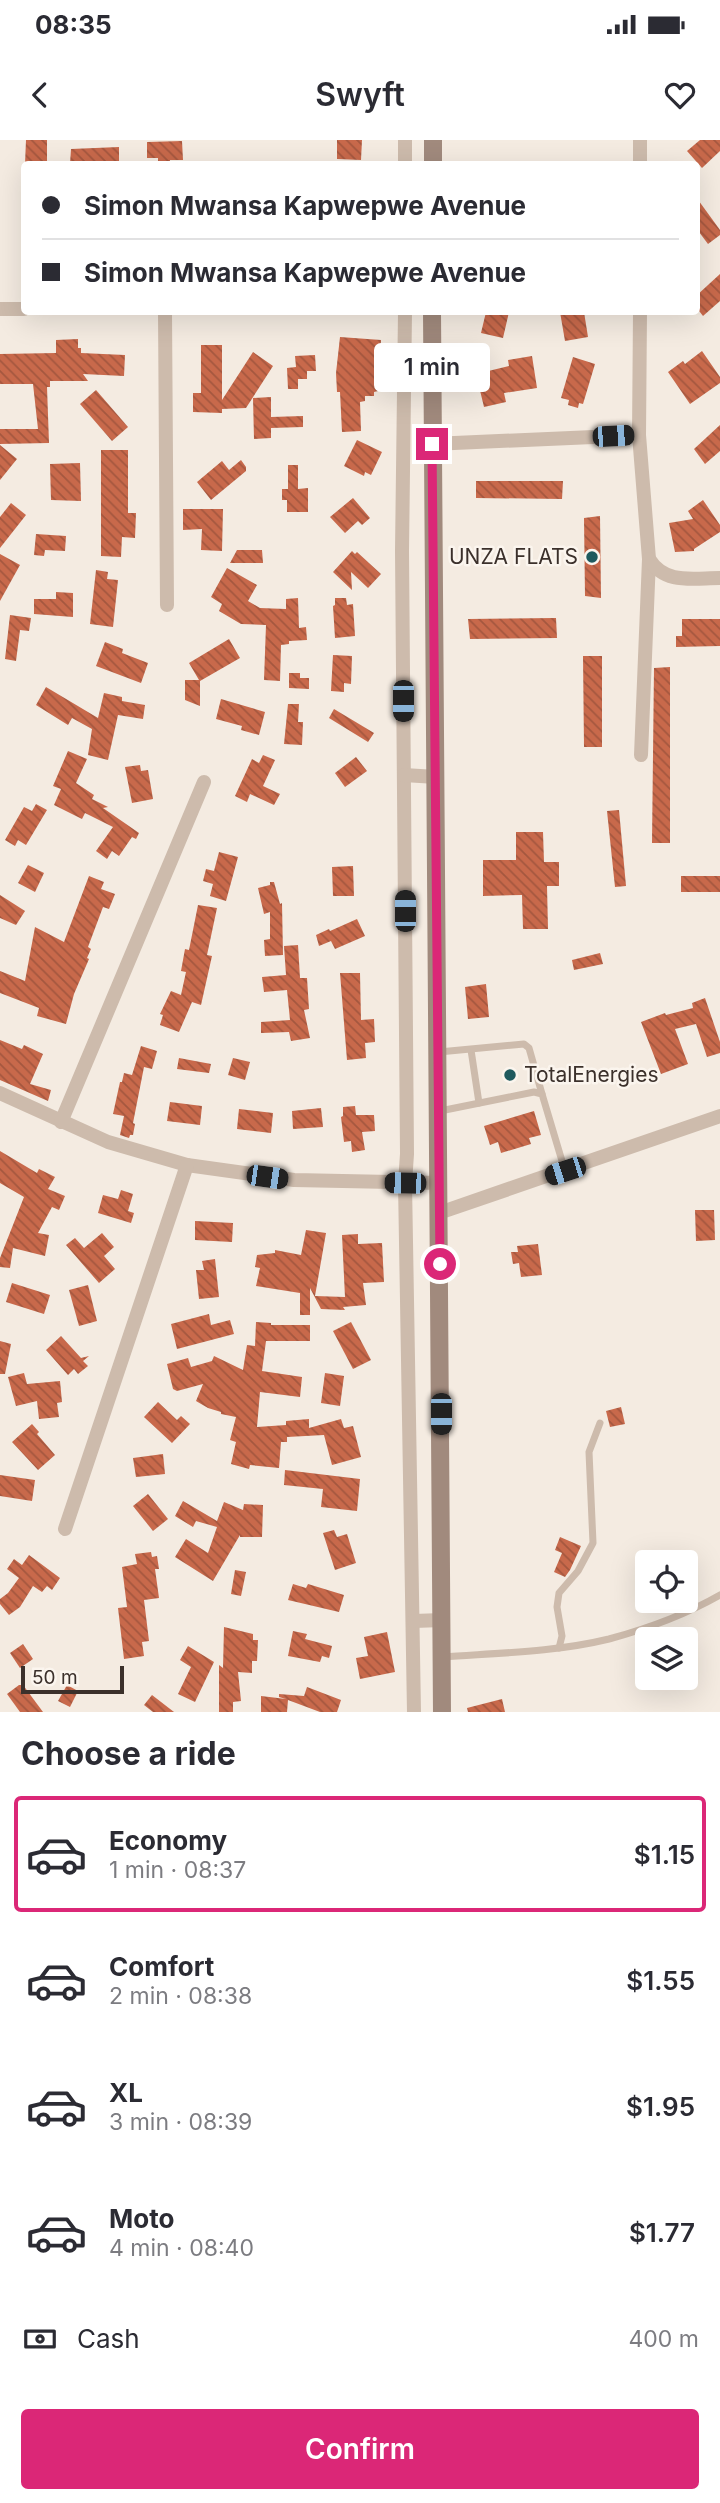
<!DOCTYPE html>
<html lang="en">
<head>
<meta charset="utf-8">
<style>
	:root { --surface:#fff; --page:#f2f2f3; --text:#2b2b33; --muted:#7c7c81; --line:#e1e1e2; --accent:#db2777 }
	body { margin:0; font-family:Inter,sans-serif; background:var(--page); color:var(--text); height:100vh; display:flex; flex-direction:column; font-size:26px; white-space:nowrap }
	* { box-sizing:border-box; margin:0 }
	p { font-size:23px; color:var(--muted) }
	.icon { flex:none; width:38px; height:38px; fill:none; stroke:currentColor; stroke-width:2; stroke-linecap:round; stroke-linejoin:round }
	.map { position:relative; height:1572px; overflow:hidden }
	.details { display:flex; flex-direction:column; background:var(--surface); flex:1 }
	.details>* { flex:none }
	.top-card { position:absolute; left:21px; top:21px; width:679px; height:154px; border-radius:7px; box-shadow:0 7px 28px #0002; display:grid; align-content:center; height:154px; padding:0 21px; background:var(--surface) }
	.controls { position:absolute; left:635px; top:1410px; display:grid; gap:14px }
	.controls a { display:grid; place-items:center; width:63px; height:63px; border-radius:7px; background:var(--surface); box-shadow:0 7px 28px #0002; font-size:35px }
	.scale { position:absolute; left:21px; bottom:18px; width:103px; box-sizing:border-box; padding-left:7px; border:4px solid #3b302b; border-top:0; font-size:19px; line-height:24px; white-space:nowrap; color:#3b302b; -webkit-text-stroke:5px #fbf5ee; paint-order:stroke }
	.end { position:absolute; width:32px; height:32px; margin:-16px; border:9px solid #db2777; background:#fff; box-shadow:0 0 0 4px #fff }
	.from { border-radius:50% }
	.bubble { position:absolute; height:49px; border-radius:7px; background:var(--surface); box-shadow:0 7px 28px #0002; font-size:23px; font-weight:600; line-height:49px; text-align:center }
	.car { position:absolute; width:21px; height:42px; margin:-21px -10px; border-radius:9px; box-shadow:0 0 5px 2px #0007; background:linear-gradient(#222 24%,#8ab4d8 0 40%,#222 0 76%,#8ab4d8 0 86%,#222 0) }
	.top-card b { display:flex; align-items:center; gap:24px; height:66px; font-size:26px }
	.top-card b+b { border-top:2px solid var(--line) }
	.top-card i { width:18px; height:18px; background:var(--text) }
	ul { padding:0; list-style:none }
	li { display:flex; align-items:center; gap:21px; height:116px; margin:0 14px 10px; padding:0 7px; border:4px solid transparent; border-radius:7px }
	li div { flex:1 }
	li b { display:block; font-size:26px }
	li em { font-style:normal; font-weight:600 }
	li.selected { border-color:var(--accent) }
	li>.icon { width:63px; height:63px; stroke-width:1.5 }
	h2 { padding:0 21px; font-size:32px; line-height:84px }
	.pay { display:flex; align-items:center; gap:18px; height:77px; padding:0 21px; font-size:26px }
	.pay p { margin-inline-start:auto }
	.cta { display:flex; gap:14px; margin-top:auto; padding:14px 21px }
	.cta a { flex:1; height:80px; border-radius:7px; background:var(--accent); color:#fff; font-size:28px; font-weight:600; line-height:80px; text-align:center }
	.status { display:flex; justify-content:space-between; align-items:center; height:49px; padding:0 35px; background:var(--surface); direction:ltr }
	.status svg { height:19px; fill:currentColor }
	header { display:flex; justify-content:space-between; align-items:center; height:91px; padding:0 21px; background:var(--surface); font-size:32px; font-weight:600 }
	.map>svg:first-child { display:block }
	.building { fill:url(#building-back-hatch) }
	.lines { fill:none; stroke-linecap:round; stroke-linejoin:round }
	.service { stroke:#cdbbac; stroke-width:7 }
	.minor { stroke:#cdbbac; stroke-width:14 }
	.secondary { stroke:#a18a7d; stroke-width:18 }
	.route { stroke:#db2777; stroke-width:9 }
	.poi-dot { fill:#1f5a5e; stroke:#fbf5ee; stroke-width:2.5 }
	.labels { text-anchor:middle; stroke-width:5; stroke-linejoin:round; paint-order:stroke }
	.poi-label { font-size:21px; fill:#3b302b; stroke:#fbf5ee; text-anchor:end }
</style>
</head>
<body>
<div class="status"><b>08:35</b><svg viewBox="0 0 49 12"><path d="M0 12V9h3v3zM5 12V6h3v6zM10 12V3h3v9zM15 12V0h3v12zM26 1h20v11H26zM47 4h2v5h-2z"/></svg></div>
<header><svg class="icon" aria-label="back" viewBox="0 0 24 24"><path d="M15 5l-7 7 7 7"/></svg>Swyft<svg class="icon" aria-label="heart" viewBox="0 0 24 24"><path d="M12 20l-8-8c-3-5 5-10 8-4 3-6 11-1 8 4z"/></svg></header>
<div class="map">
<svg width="720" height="1572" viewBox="0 0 720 1572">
	<defs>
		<pattern id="building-back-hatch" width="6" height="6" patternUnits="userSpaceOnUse" patternTransform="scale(1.75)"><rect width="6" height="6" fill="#c8694b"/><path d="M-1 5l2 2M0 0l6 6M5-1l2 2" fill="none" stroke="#a4573f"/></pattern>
	</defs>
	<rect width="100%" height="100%" fill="#f4ebe1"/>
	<g class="building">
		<polygon points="26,0 47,0 47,24 25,24"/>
		<polygon points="337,0 362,0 361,20 337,19"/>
		<polygon points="700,0 720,0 720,11 702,28 687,11"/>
		<polygon points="182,1 183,20 170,20 170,24 158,24 158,18 147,18 147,2"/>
		<polygon points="119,7 119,24 70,24 71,9"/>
		<polygon points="696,57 720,90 720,95 708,104 696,88"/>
		<polygon points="720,134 720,161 703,176 696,167 696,156"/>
		<polygon points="486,172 509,172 503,198 481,193"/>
		<polygon points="560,172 584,172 588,197 565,201"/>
		<polygon points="340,197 381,200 380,218 375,218 378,251 374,252 374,256 365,256 365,261 360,262 361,291 342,292 340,252 337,252 336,233"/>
		<polygon points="78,199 78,208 81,208 81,213 125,215 124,236 83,234 88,241 50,241 50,247 47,247 49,303 0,304 0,289 38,289 33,244 0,244 0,214 56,213 56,200"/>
		<polygon points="201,205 222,205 222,260 253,212 273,226 246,268 222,269 222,273 193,272 193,253 201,253"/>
		<polygon points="702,211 720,237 720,243 690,264 668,232 683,221 685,224"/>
		<polygon points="315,215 316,231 307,231 307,239 298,239 298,249 288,249 287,228 296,227 295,216"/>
		<polygon points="532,216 537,248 504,253 506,262 484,267 476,234 509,226 508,220"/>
		<polygon points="573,217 595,224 583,264 579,263 578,268 568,265 569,260 561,258"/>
		<polygon points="96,250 128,287 112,301 80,264"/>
		<polygon points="271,257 271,277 303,276 303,287 271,288 271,298 254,299 253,258"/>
		<polygon points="720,285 720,311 705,324 694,309"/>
		<polygon points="357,300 382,312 371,335 365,332 364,336 344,326"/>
		<polygon points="0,305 17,319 0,340"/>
		<polygon points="101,310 128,310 128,373 136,373 135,398 122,397 121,417 101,416"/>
		<polygon points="241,320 246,327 246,331 211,360 197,342 222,321 229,330"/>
		<polygon points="80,323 81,361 51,360 50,324"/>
		<polygon points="288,325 298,325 298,349 308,348 308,372 287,372 287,360 282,360 282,349 288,349"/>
		<polygon points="476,341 563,341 562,359 476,358"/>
		<polygon points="353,358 370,378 362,385 358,381 345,393 330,377"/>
		<polygon points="703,360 720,385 720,392 694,409 694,411 675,412 669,383 693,379 688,371"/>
		<polygon points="11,363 26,375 0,408 0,377"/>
		<polygon points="183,369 223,369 222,411 201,410 202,389 183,390"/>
		<polygon points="600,376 601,458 585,456 584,378"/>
		<polygon points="36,394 66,396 65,411 45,410 44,416 34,415"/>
		<polygon points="237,410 262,410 263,423 230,423"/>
		<polygon points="352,411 355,414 357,412 381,434 368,448 351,432 352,450 333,432"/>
		<polygon points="0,414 20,425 0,461"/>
		<polygon points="227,428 257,445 248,461 260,468 286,469 286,459 298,458 299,488 306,487 307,500 289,501 289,504 281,505 280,541 264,540 266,485 241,484 219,471 222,464 211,457"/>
		<polygon points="96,430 108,432 107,439 118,440 113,487 90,484"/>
		<polygon points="56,452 73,453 73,477 34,474 34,459 56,459"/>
		<polygon points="335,458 346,458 347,465 353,464 355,496 335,498 333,466 335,465"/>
		<polygon points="10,475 31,478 29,491 20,490 16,521 5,519"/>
		<polygon points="556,478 557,498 470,499 468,479"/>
		<polygon points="682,479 720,479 720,506 676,507 676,496 682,496"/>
		<polygon points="229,499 240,518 200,541 200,566 185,560 185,540 199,540 189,523"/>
		<polygon points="105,502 123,509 122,513 148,523 141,543 96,526"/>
		<polygon points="333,515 352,516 351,544 344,543 344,552 331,551"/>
		<polygon points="583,516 602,516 602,607 584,607"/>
		<polygon points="670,527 670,703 652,703 654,528"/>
		<polygon points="289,533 300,533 300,538 309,538 309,549 289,548"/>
		<polygon points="46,547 98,578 104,553 122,557 122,561 145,565 143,579 118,575 108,620 88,615 92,589 72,578 68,585 36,565"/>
		<polygon points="221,559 265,572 259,595 241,590 242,586 216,579"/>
		<polygon points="288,564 299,564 298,582 303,582 302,605 284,604"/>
		<polygon points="334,569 374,593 368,602 329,578"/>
		<polygon points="68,611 87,619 76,643 94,655 92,659 108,667 103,668 139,693 136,699 132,697 119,716 112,711 107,719 96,711 113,687 85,673 82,679 54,665 61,649 53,646"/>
		<polygon points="263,615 275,620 263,646 280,654 274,665 250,654 247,662 235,656 252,619 259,623"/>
		<polygon points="356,617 367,631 345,647 335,633"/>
		<polygon points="140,625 141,631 148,630 153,659 132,663 125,627"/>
		<polygon points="36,664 47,670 26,705 18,700 15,706 5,700 24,667 32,671"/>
		<polygon points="619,670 626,746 615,747 607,671"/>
		<polygon points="516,692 543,692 544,722 559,722 559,746 547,746 548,789 523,789 522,755 483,756 483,720 516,720"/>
		<polygon points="219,712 238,717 226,761 210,756 213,744 203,741 206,729 214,731"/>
		<polygon points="28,725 44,733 35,752 18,743"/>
		<polygon points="353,726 354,756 333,756 332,727"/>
		<polygon points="89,736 104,742 101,749 115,754 109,769 103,767 88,807 91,809 87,818 89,819 74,854 66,884 37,876 39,868 0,853 0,831 25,841 35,787 64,802"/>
		<rect x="681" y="736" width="39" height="16"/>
		<polygon points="270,742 274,742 280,764 282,763 283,815 265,816 264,800 270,799 270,772 264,774 258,748 270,745"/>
		<polygon points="0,755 25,771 16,785 0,778"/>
		<polygon points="198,765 217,768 207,815 212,816 201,865 192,862 179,892 160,885 163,875 160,874 171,851 181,855 186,832 181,831 185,809 189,810"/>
		<polygon points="357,779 365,796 335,809 331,801 319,806 316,795 329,789 330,791"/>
		<polygon points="298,805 300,838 307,838 309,869 304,870 310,898 291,901 289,892 261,893 261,882 290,880 287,850 264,852 262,837 286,835 284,806"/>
		<polygon points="600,813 603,824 574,830 572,820"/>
		<polygon points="340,833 360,833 361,880 374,879 375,902 365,903 366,918 347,920"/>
		<polygon points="486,844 489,877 468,879 465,847"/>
		<polygon points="705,858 720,902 720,913 707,917 696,884 675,889 688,924 661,934 641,882 665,873 666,875 693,868 692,863"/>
		<polygon points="0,900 22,909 24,905 43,914 30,944 51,950 48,961 0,940"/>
		<polygon points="141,906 157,911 152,929 144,927 133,983 135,984 133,995 130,995 129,998 120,995 124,976 113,974 120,942 122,942 124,933 132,935"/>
		<polygon points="179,918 211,924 209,933 177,929"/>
		<polygon points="233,918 250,922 245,940 228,935"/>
		<polygon points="170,962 202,966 200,985 167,981"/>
		<polygon points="355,966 356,975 374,975 375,991 362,992 365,1010 352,1012 351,1001 344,1002 341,977 343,976 343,967"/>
		<polygon points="321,968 323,987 293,989 292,971"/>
		<polygon points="239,969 273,973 271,993 237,989"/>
		<polygon points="534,971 541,995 529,998 531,1004 501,1013 498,1002 490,1005 484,986"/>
		<polygon points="0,1011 37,1033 39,1029 55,1037 48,1049 65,1056 59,1070 52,1067 38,1093 49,1095 45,1116 13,1108 10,1128 0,1127 0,1118 24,1057 0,1043"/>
		<polygon points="121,1050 133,1054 128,1071 134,1073 131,1083 98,1073 103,1055 118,1059"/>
		<polygon points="695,1070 714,1070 715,1100 696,1101"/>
		<polygon points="195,1081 233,1083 232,1102 195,1100"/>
		<polygon points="306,1090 326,1093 315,1156 345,1157 342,1095 358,1094 358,1104 382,1103 384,1142 363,1143 366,1165 343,1167 345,1170 321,1169 310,1148 310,1175 300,1175 300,1153 256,1146 260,1128 255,1127 257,1115 275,1113 275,1110 301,1115"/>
		<polygon points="102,1093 114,1107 104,1116 115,1129 99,1143 66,1105 75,1098 84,1108"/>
		<polygon points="538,1104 542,1135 521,1137 519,1123 513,1124 511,1112 518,1112 517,1106"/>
		<polygon points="215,1119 219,1157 199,1159 196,1130 204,1130 202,1121"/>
		<polygon points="12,1143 50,1155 44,1174 6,1162"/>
		<polygon points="88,1145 97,1181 79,1186 69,1150"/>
		<polygon points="209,1174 211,1185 230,1180 234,1194 177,1209 171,1184"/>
		<polygon points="256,1182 271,1183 271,1185 310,1185 310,1201 266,1201 262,1231 302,1237 300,1257 260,1252 257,1287 286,1285 286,1281 309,1279 309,1288 341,1279 344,1288 353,1286 361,1317 332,1325 324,1295 287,1297 287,1302 281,1302 279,1328 250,1325 249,1329 231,1324 236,1302 230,1300 236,1277 221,1274 221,1272 208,1268 196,1261 203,1244 177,1251 173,1249 167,1224 188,1218 191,1227 212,1221 214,1216 243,1230 247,1205 255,1206"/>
		<polygon points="351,1182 371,1220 353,1229 333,1191"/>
		<polygon points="61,1196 81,1218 89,1216 83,1221 88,1226 78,1234 74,1229 68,1235 46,1210"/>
		<polygon points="0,1201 11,1204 5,1234 0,1234"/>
		<polygon points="24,1233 27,1244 60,1241 62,1262 57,1263 59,1277 39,1279 37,1261 16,1266 8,1237"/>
		<polygon points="325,1233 344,1236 340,1266 321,1263"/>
		<polygon points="158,1262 177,1280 181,1276 190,1284 172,1303 144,1277"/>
		<polygon points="621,1267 625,1284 610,1287 606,1271"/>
		<polygon points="32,1284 39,1292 37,1294 55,1315 38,1330 12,1302"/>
		<polygon points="163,1314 165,1334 136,1337 133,1318"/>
		<polygon points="285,1330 360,1339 357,1371 321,1367 323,1349 284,1345"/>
		<polygon points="0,1335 35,1340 32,1361 0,1356"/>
		<polygon points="148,1354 168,1379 153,1391 133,1366"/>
		<polygon points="183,1361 217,1381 224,1362 243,1370 244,1364 263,1365 262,1397 240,1397 240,1395 213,1441 175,1417 186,1399 208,1413 217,1387 196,1381 193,1387 175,1376"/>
		<polygon points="334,1390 337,1397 347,1394 356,1423 335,1430 323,1393"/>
		<polygon points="560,1397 581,1406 570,1430 565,1437 554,1432 562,1413 555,1410"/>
		<polygon points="151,1412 152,1417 157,1416 159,1429 155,1429 159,1458 144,1460 149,1501 142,1502 144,1516 124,1519 118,1468 127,1467 122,1427 137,1424 135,1414"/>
		<polygon points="29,1415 60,1438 52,1450 47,1446 42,1452 33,1446 20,1467 9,1475 0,1464 0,1459 8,1453 19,1438 7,1429 14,1419 22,1425"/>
		<polygon points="235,1430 246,1432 241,1456 231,1454"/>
		<polygon points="293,1444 306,1448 308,1444 344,1455 339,1472 288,1460"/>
		<polygon points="224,1487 253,1494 253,1500 258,1500 257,1521 252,1521 252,1533 238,1532 241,1561 233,1562 233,1572 219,1572 219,1525 223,1528"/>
		<polygon points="293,1491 307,1494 305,1499 332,1506 329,1518 322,1516 320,1522 288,1516"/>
		<polygon points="387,1492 395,1532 360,1539 356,1518 368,1516 364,1497"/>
		<polygon points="23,1504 33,1519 20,1528 10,1513"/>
		<polygon points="188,1506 214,1522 195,1562 178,1554 191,1527 180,1520"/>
		<polygon points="19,1545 23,1545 43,1572 20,1572 7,1554"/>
		<polygon points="67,1545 78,1551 70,1567 58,1561"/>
		<polygon points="307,1547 341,1560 337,1572 320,1572 288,1560 287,1572 261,1572 261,1556 286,1559 279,1557 279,1554 304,1556"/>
		<polygon points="152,1555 174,1572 153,1572 144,1565"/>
		<polygon points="502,1559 505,1572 468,1572 467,1568"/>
	</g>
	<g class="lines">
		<g class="service">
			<polyline points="471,910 479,963"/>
			<polyline points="439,912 524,904 529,908 542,954"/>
			<polyline points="440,971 534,952 542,954 565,1031"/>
			<polyline points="559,1508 562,1496 557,1467 559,1453 578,1431 593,1403 589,1312 600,1283"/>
			<path d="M 443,1517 C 498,1513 556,1512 609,1499 C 646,1489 687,1474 720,1455"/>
		</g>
		<g class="minor">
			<polyline points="405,24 405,0"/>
			<polyline points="640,24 640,0"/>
			<polyline points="0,169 24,169"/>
			<polyline points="165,172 167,465"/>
			<polyline points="405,172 402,411 407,1014 405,1043 414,1572"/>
			<polyline points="640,172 639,295 649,419 641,615"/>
			<polyline points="432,304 639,295"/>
			<path d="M 649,419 C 665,445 693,438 720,438"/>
			<polyline points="404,635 436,637"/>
			<polyline points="0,953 108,1002 187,1025 294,1040 440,1043"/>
			<polyline points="61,982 204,642"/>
			<polyline points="439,1073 720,976"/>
			<polyline points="65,1389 187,1025"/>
			<polyline points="414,1481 442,1480"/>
		</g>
		<g class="secondary">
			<polyline points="433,24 433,0"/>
			<polyline points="432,172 442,1572"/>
		</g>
	</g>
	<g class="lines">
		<polyline class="route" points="432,304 440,1124"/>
	</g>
	<g class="poi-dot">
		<circle cx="592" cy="417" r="7"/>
		<circle cx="510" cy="935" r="7"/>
	</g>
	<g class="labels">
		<g class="poi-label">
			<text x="578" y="424">UNZA FLATS</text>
			<text x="524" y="942" text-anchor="start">TotalEnergies</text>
		</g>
	</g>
</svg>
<div class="controls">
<a><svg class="icon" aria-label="locate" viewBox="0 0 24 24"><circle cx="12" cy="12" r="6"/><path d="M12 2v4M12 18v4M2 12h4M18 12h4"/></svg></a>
<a><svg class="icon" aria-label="layers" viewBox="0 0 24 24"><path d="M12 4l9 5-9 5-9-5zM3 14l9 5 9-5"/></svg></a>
</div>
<div class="scale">50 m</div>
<i class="end from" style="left:440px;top:1124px"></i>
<i class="end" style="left:432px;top:304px"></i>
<div class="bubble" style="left:374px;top:203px;width:116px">1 min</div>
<i class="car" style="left:613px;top:296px;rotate:87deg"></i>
<i class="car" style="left:403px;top:561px;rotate:180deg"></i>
<i class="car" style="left:405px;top:771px;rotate:0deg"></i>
<i class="car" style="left:565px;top:1031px;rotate:252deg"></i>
<i class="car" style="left:267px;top:1037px;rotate:98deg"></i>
<i class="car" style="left:405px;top:1043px;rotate:271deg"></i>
<i class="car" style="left:441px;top:1274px;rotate:180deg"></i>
<div class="top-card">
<b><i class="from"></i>Simon Mwansa Kapwepwe Avenue</b>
<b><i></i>Simon Mwansa Kapwepwe Avenue</b>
</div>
</div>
<section class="details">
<h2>Choose a ride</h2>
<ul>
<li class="selected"><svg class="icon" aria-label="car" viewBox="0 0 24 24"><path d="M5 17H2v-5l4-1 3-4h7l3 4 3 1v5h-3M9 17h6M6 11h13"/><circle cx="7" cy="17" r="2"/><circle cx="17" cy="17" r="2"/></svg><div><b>Economy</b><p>1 min · 08:37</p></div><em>$1.15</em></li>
<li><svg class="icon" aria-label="car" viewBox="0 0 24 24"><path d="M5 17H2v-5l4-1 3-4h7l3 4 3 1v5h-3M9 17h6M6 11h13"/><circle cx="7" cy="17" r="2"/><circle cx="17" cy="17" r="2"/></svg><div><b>Comfort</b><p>2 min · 08:38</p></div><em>$1.55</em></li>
<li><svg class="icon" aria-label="car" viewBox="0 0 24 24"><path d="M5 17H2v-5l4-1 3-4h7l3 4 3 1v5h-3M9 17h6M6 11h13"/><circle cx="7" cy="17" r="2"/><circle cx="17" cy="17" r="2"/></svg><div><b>XL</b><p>3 min · 08:39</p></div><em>$1.95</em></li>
<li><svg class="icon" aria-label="car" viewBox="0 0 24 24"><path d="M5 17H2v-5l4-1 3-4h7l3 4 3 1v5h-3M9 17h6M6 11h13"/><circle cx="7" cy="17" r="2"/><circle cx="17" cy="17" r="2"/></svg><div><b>Moto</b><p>4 min · 08:40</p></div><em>$1.77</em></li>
</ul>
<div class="pay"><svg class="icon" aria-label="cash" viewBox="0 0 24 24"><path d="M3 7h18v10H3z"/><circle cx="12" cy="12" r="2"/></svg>Cash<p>400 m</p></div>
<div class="cta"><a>Confirm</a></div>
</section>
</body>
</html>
